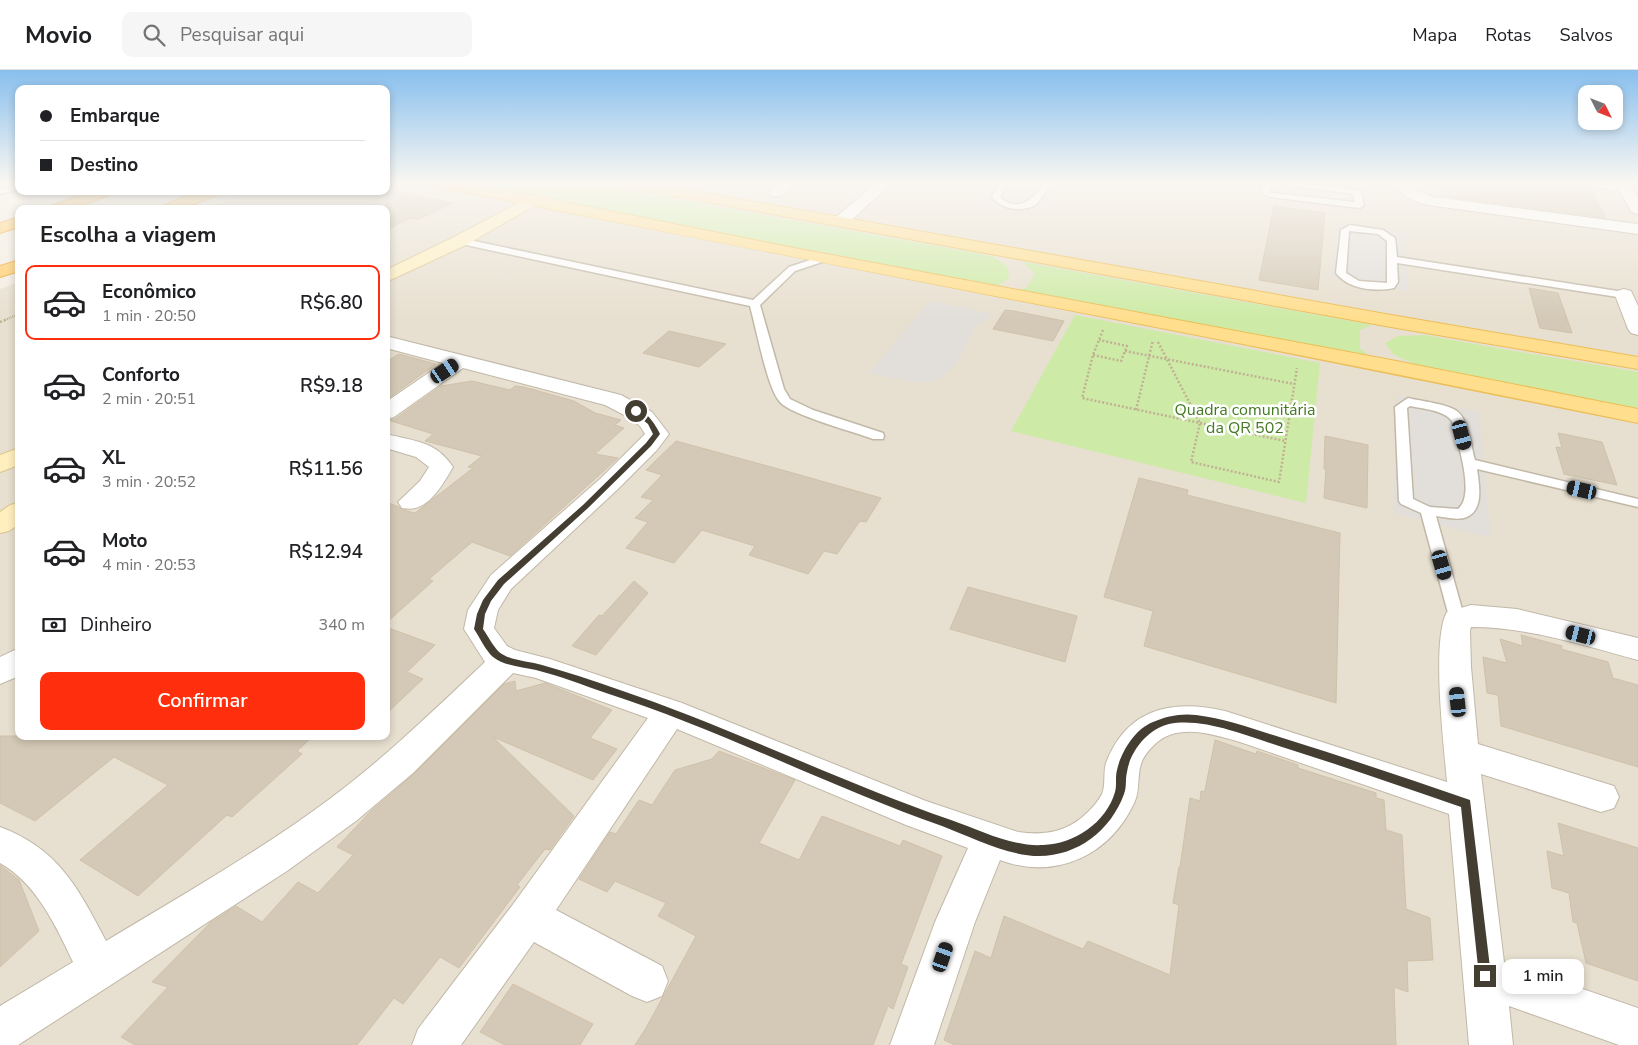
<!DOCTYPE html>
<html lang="pt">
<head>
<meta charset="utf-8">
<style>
	:root { --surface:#fff; --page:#f6f6f6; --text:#202124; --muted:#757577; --line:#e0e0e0; --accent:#ff2e0c }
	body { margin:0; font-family:"Nunito Sans",sans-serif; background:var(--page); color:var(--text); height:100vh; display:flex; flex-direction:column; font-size:19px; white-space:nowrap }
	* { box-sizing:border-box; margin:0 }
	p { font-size:16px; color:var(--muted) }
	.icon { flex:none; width:28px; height:28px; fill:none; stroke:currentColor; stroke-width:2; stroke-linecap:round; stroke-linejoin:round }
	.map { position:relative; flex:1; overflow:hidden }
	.drawer { position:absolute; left:15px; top:135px; width:375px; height:535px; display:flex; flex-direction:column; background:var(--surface); border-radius:10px; box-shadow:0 2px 8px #0003 }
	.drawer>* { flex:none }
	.hud { position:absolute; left:15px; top:15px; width:375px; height:110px; border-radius:10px; box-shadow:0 2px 8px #0003; display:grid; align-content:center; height:110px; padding:0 25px; background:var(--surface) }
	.needle { width:32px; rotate:132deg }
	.tools { position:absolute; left:1578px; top:15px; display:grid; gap:10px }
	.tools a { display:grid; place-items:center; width:45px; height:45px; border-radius:10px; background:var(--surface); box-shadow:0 2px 8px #0003; font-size:25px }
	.end { position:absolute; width:22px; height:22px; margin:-11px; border:6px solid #443d32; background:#fff; box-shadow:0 0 0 2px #fff }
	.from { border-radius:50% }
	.bubble { position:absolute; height:35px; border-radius:10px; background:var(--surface); box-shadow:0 2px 8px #0003; font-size:16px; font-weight:600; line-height:35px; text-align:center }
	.car { position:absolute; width:15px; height:30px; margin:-15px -8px; border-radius:6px; box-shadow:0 0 4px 1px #0007; background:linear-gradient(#222 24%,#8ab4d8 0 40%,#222 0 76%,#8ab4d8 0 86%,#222 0) }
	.hud b { display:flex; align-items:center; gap:18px; height:48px; font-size:19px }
	.hud b+b { border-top:1px solid var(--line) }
	.hud i { width:12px; height:12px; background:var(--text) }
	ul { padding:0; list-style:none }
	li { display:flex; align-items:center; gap:15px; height:75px; margin:0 10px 8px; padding:0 15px; border:2px solid transparent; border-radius:10px }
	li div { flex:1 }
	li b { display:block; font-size:19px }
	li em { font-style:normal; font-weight:600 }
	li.selected { border-color:var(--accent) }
	li>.icon { width:45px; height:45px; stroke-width:1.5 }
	h2 { padding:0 25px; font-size:22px; line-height:60px }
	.pay { display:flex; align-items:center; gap:12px; height:55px; padding:0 25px; font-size:19px }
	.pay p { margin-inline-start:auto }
	.button { display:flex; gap:10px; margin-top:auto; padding:10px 25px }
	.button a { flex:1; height:58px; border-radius:10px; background:var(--accent); color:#fff; font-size:20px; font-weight:600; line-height:58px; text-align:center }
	header { display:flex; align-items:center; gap:30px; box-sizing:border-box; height:70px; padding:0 25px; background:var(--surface); border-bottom:1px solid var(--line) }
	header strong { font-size:24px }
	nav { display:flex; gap:28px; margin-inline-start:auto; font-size:18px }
	.search { width:350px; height:45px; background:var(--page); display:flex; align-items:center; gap:12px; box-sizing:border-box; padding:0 18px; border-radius:10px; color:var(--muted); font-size:19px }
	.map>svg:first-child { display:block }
	.residential { fill:#e7dfcf }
	.green { fill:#cdeba6 }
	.parking { fill:#e2dfdb }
	.building { fill:#d4c9b6; stroke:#d0c1a9 }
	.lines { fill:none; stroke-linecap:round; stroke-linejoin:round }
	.lane-casing { stroke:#c1b8a7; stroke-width:3 }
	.street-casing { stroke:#c1b8a7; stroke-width:2 }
	.secondary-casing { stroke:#d9c58f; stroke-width:2 }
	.primary-casing { stroke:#edbe56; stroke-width:2 }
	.highway-casing { stroke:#e99f25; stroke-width:2 }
	.path-far1 { stroke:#c1b194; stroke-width:2; stroke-dasharray:1 1; stroke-linecap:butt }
	.path { stroke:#c1b194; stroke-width:2.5; stroke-dasharray:2 2; stroke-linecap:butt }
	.lane { fill:#fff; fill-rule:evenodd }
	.street { fill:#fff; fill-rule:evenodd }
	.secondary { fill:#ffefbf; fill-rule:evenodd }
	.primary { fill:#ffde8e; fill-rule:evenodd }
	.highway { fill:#ffc960; fill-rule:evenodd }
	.route { fill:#443d32 }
	.labels { text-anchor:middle; stroke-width:5; stroke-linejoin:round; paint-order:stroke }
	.park-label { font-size:16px; fill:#447a22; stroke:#fff }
</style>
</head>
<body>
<header>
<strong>Movio</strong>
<div class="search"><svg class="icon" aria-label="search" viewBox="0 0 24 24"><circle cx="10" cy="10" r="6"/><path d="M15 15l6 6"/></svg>Pesquisar aqui</div>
<nav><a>Mapa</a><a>Rotas</a><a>Salvos</a></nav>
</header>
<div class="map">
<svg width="1638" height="975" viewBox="0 0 1638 975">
	<rect width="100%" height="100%" fill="#f3ede2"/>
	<polygon class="residential" points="386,113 1638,113 1638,975 0,975 0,219 19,212 19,666 386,666 386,139 205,139 249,121 386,121"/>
	<g class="green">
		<polygon points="469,113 586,113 992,186 1008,197 1009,207 1002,214 978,216"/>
		<polygon points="1023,192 1372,255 1360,260 1360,278 1377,293 1008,224 1027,217 1035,204"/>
		<polygon points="1075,245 1320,293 1306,433 1011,361"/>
		<path d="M 1425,265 C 1496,279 1567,289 1638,302 L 1638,342 L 1418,296 L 1393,284 L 1385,273 L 1398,266 Z"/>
	</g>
	<g class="parking">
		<polygon points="1000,113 1062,113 1041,141 984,132"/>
		<polygon points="1337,152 1405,163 1408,221 1330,207"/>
		<polygon points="930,231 993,244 975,257 956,295 938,310 930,312 911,312 869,303"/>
		<polygon points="1397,325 1479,342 1491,468 1393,443"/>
	</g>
	<g class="building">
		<polygon points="1441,113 1571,113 1586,116 1591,118 1606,148 1440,126"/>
		<polygon points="386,120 453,133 419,149 411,148 386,160"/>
		<polygon points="1274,136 1325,143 1318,220 1259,210"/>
		<polygon points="1529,218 1558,223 1572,263 1540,258"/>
		<polygon points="1005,240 1014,241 1064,251 1053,271 993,259"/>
		<polygon points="669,261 726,274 699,297 643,283"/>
		<polygon points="399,284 436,294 386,330 386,292"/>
		<polygon points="472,311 510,320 515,316 524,317 574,331 595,343 621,350 615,355 624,358 595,384 618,388 510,486 472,472 429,509 433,511 386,553 386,432 399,437 402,440 415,443 473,398 468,397 482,386 425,371 433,364 388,350 395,349 441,316"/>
		<polygon points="1558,363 1602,372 1617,415 1564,404 1556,377 1562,378"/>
		<polygon points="1325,366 1368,375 1367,438 1324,428 1326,399 1324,399"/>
		<polygon points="676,371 793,403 881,428 866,452 860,451 837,484 824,481 808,504 749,485 755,476 702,460 674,493 626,478 648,452 635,448 653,430 641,427 662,405 646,400"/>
		<polygon points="1139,408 1188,420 1187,425 1340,463 1336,633 1144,576 1153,541 1104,527"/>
		<polygon points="634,511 648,523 596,585 572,576 599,545 602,546"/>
		<polygon points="968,517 1077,546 1065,592 950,559"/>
		<polygon points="386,557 435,575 407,602 423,609 386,644"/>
		<polygon points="1521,565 1562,576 1561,579 1608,592 1613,608 1638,615 1638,697 1501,656 1498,625 1487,623 1483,587 1507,593 1500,569 1523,576"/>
		<polygon points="515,611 516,621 545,613 612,640 590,668 617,679 593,710 493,667 574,746 550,780 545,779 517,815 520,817 459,898 440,887 403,934 394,928 357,975 135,975 121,967 168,917 152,912 210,853 236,836 262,852 298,812 318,823 353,785 337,777 371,741 414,704 504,614"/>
		<polygon points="0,666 313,666 297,681 302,684 232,747 227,745 138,826 80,790 168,715 114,687 35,751 0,733"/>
		<polygon points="1215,670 1256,684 1257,681 1298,695 1298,698 1376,723 1376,728 1384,730 1386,760 1402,765 1406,839 1430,848 1433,890 1407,891 1408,922 1394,917 1396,975 955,975 944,970 975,881 991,888 1004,846 1083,879 1088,871 1170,905 1179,835 1173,833 1179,797 1180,797 1190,728 1200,731 1201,721 1204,722 1205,720"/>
		<polygon points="719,681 795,710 759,773 799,790 822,746 900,776 903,770 942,786 901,894 908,897 893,939 888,936 873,975 635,975 646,958 696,866 658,846 666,833 615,811 607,822 579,809 610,762 616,764 639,730 652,735 675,700 712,689"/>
		<polygon points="1558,753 1638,778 1638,911 1586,893 1577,853 1573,852 1569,823 1552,818 1547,781 1564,786"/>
		<polygon points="0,795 19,810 39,861 0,897"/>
		<polygon points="513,914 593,954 580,975 505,975 480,962"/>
	</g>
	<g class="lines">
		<defs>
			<g id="lane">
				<path d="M 1000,113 L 1008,113 L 1000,127 C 1019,144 1033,129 1044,113 L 1052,113 L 1036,135 C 1022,142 1002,140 992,127 Z"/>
				<polygon points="1263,113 1271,113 1269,122 1272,123 1355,132 1353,124 1284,115 1280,113 1304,113 1357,120 1361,122 1364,135 1360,138 1270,127 1261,123"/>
				<polygon points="19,114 19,119 0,124 0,119"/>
				<path d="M 1350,155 L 1383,160 L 1395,168 L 1397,187 L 1624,222 L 1629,225 L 1624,228 L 1397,193 L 1398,212 L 1394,218 C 1374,222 1348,219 1336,203 L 1341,160 ZM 1349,161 L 1378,164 L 1387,171 L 1387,213 L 1359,211 L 1346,203 Z"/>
				<path d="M 460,168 L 753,230 L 789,197 L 819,187 L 825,187 L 825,191 L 795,201 L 760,235 L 784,319 L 790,329 L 813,340 L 883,363 L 884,366 L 883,369 L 873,369 C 855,362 791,345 780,332 C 767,318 756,257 750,236 L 457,173 L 455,171 Z"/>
				<path d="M 1408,328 C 1420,331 1449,334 1458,342 C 1469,352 1471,376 1475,390 L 1638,429 L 1638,437 L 1477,399 C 1479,414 1485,442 1464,448 C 1455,450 1444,447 1436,446 L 1465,550 L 1463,554 L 1457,556 L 1451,554 L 1421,443 L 1401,434 L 1399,431 L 1395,337 ZM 1410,336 C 1423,339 1444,340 1452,351 C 1457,371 1476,425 1458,439 L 1430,437 L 1413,429 L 1407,338 Z"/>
			</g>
			<g id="street">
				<polygon points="780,113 796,113 781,126 771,126 768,123"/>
				<polygon points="876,113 892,113 846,155 834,155 832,152 834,149"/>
				<path d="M 1396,113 L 1410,113 L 1418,121 L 1434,127 L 1638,154 L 1638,164 L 1428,135 C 1414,131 1401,128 1396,113 Z"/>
				<polygon points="1586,113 1628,113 1638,127 1638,144 1632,142 1619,121 1588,116"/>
				<polygon points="1624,219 1631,221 1638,236 1638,265 1631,263 1628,259 1615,225 1617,221"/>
				<path d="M 386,266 L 621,325 L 652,342 L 669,364 L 657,380 L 619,418 L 511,519 L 498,540 L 494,558 L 507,576 L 515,580 L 550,589 L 682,633 L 926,731 L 1018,762 C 1045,766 1068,762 1088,742 C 1093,737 1099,730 1102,724 C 1106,714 1103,703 1106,693 C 1127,638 1173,629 1225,641 L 1447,712 C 1444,676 1431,570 1447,542 L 1471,535 L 1517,539 L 1638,568 L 1638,590 C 1583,575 1528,557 1471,557 L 1470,561 L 1471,597 L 1478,674 L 1614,716 L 1619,727 L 1614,738 L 1601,742 L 1481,704 L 1504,892 L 1638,938 L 1638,975 L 1619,975 L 1509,936 L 1513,975 L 1469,975 L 1449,744 L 1240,672 C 1212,664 1177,652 1154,675 C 1148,681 1143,687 1141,694 C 1137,706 1140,719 1135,731 C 1111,785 1056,811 1000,790 L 975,852 L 934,975 L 890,975 L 935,852 L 968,778 L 906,755 L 677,659 L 556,840 L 662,896 L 668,911 L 662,926 L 647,932 L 632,926 L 534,872 L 461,975 L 412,975 L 418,959 L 514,833 L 648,648 L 536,608 L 513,603 L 413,703 L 356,751 L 287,801 L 18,975 L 0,975 L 0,936 L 73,892 C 56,856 36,813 0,793 L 0,757 C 59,779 78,818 106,871 C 182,825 260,781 331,728 C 386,687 435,639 485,592 L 464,559 L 468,540 L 491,505 L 601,408 L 645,364 L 640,356 L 630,348 L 605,335 L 463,298 L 394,347 L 386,349 L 386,332 L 443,293 L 386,278 Z"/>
				<path d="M 386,364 C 414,371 436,371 453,397 C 442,416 427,444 402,438 L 398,432 L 420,411 L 429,397 L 416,387 L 386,378 Z"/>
				<polygon points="19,578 19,606 0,614 0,587"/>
			</g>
			<g id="secondary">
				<polygon points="532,126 537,128 540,131 537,134 466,175 386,212 386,200 454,167"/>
				<polygon points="19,378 19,395 0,402 0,385"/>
				<polygon points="19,433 19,454 9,461 0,463 0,442 10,435"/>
			</g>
			<g id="primary">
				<path d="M 451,113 L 469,113 L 789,177 L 1391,290 L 1638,339 L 1638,353 C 1249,273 858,201 469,123 L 453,116 Z"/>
				<polygon points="617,113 649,113 1391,245 1638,287 1638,299 1391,257 624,117 619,116"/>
			</g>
			<g id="highway">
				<polygon points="428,113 461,113 474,116 476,119 474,122 469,123 430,116"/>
				<polygon points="92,121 114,121 112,124 72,139 49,139 51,136"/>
				<polygon points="200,121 221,121 219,124 182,139 160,139 162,136"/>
				<polygon points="19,147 19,157 0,163 0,153"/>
				<polygon points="19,190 19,201 0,207 0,196"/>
			</g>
		</defs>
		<use href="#lane" class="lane-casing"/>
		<use href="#street" class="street-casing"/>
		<use href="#secondary" class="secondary-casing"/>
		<use href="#primary" class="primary-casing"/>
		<use href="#highway" class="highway-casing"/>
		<g class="path-far1">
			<polyline points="234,126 239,121"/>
			<polyline points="5,250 19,244"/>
		</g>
		<g class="path">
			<polyline points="0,252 8,249"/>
			<polyline points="1103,260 1093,285 1082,328 1285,371"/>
			<polyline points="1158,272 1200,353 1191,392 1279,412 1297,298"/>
			<polyline points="1125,281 1294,314"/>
			<polyline points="1093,285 1121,291 1127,276 1099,270"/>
			<polyline points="1136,340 1153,270"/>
		</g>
		<use href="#lane" class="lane"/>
		<use href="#street" class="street"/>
		<use href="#secondary" class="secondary"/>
		<use href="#primary" class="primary"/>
		<use href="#highway" class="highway"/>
	</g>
	<linearGradient id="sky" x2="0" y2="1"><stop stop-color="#88bfee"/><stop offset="0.45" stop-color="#faf7f2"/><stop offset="1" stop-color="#faf7f2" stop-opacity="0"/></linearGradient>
	<rect width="1638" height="250" fill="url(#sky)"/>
	<path class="route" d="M 633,339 C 646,339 655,354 660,364 L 651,376 L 588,438 L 504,514 L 491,531 L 485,544 L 483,559 C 488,566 493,576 499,582 C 510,591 529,591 542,595 C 567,602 592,610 617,619 C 730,657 838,711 951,750 C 980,760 1012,777 1043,775 C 1074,774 1106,753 1115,722 C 1117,715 1115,707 1117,700 C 1121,682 1135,659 1153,652 C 1166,646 1182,643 1196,645 C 1228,649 1259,661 1289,670 C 1349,689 1410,709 1470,730 L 1491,906 L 1490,910 L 1485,912 L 1481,910 L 1479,906 L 1461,737 C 1400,716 1340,695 1279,676 C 1247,666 1203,647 1169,654 C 1148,659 1130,681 1127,702 C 1125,710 1127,717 1124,724 C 1111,760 1078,786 1039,786 C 1008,786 971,767 942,756 C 828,716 721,660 606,623 C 583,615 560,606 536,600 C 523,597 504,596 493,587 C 486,581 480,568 474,559 L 477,544 L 483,530 L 498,510 L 583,435 L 646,373 L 653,364 L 648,354 L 633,342 Z"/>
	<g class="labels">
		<g class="park-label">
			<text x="1245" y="345">Quadra comunitária<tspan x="1245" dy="18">da QR 502</tspan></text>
		</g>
	</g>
</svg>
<div class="tools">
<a><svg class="needle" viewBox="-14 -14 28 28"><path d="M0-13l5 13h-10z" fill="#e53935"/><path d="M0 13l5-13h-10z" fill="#757577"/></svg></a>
</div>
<i class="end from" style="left:636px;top:341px"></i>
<i class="end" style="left:1485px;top:906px"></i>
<div class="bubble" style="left:1502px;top:889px;width:82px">1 min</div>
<i class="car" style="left:445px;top:301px;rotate:56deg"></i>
<i class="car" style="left:1462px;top:365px;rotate:165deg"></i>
<i class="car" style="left:1582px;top:420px;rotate:283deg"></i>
<i class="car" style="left:1442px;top:495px;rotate:164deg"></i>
<i class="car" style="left:1581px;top:565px;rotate:284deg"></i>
<i class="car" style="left:1458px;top:632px;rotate:354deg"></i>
<i class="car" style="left:943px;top:887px;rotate:19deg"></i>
<div class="hud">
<b><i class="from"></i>Embarque</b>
<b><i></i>Destino</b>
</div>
<section class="drawer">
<h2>Escolha a viagem</h2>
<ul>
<li class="selected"><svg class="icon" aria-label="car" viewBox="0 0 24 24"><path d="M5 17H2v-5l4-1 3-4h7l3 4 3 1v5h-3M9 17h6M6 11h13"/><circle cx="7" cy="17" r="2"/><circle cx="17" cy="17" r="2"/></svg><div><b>Econômico</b><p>1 min · 20:50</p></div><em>R$6.80</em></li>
<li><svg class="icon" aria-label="car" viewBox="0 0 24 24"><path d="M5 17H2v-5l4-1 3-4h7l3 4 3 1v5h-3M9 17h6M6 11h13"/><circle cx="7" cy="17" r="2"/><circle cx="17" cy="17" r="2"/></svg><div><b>Conforto</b><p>2 min · 20:51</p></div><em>R$9.18</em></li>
<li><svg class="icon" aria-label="car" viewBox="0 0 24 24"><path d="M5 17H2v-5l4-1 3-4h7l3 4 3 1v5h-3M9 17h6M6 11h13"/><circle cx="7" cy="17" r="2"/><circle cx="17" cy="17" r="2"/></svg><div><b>XL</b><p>3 min · 20:52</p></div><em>R$11.56</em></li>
<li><svg class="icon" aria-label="car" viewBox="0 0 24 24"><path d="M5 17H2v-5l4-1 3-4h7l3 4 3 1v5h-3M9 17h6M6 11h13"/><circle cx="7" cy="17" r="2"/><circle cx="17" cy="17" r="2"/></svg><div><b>Moto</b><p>4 min · 20:53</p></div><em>R$12.94</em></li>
</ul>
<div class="pay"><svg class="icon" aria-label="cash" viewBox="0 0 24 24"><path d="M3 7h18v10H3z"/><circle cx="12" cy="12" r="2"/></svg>Dinheiro<p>340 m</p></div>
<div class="button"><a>Confirmar</a></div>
</section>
</div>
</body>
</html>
